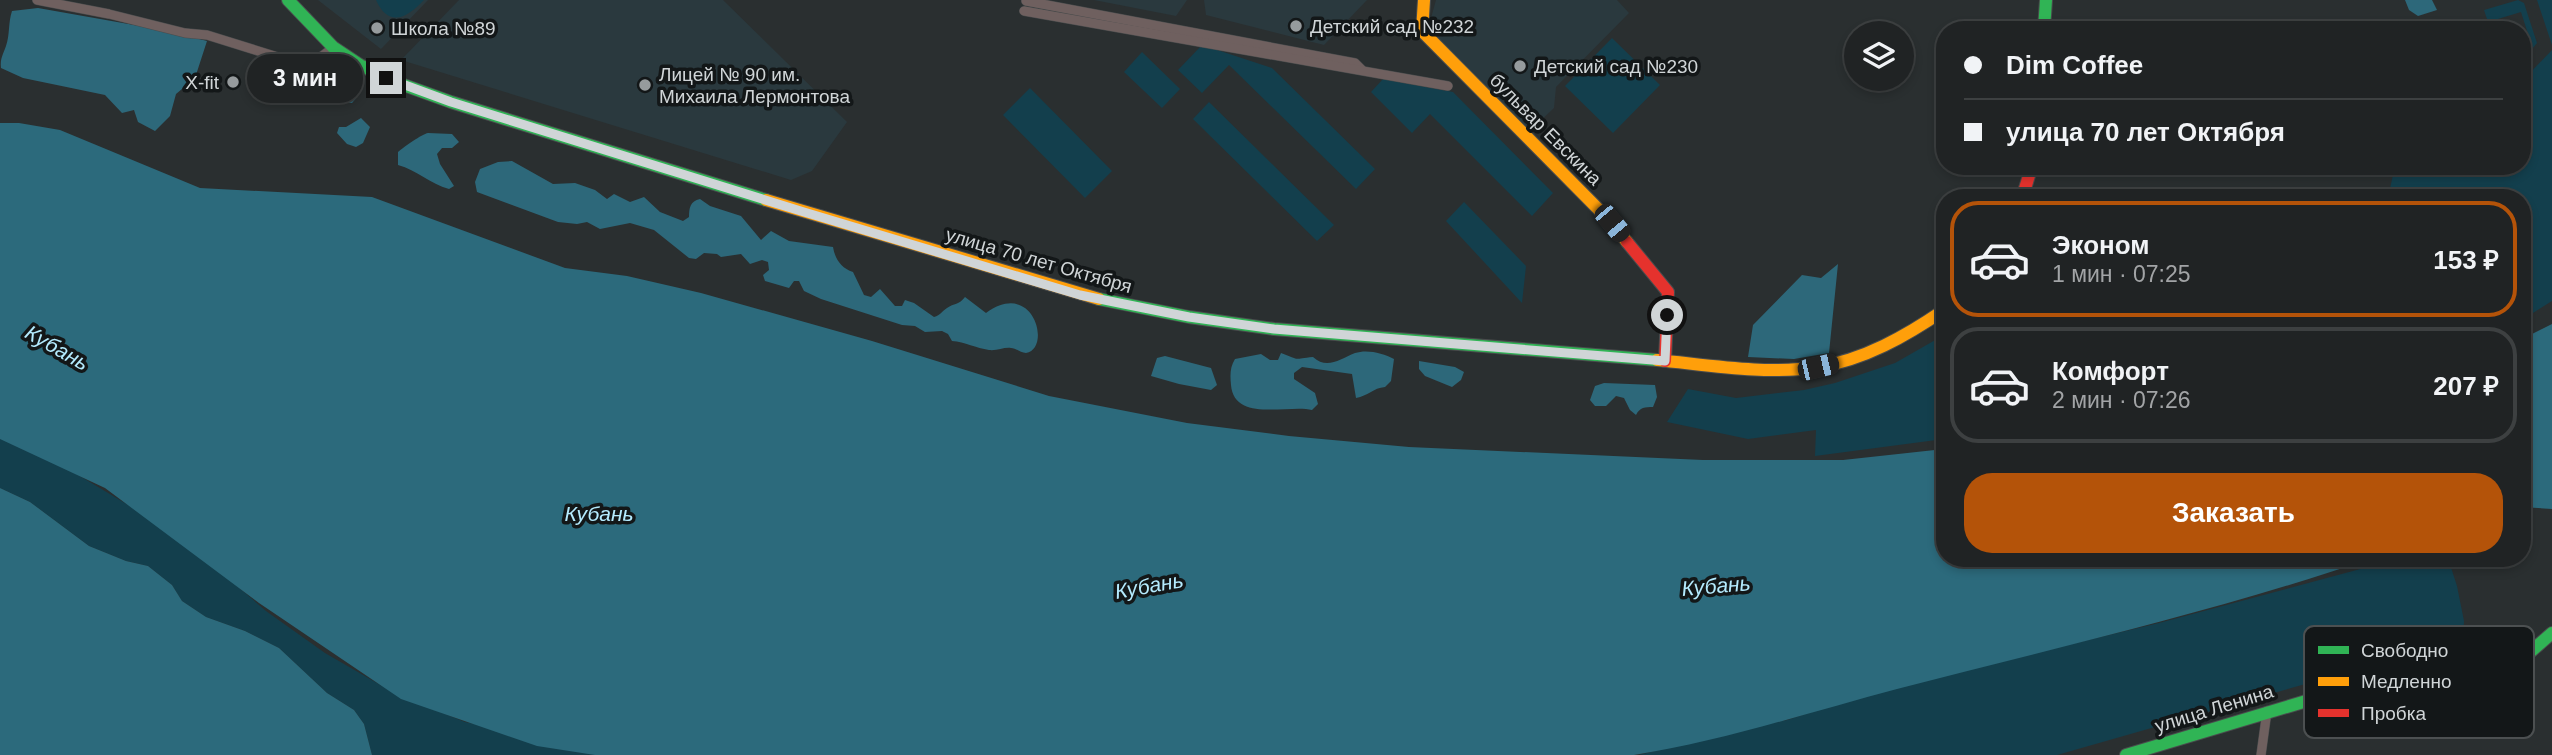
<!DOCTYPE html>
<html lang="ru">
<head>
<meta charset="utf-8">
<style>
	:root { --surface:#202324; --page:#2d2f31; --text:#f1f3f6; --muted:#a2a4a6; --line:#3d4041; --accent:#b45309 }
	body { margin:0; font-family:Arial,sans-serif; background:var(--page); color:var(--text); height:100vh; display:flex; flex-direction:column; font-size:26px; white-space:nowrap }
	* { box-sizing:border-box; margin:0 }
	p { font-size:23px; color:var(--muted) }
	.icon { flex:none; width:38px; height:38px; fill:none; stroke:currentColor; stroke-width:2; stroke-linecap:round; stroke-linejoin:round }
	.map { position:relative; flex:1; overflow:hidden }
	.sheet { position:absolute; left:1936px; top:189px; width:595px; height:378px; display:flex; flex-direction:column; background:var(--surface); border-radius:28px; box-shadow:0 4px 10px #0003,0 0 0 2px var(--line) }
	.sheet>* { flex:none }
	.banner { position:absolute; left:1936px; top:21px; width:595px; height:154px; border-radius:28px; box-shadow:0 4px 10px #0003,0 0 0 2px var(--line); display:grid; align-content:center; height:154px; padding:0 28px; background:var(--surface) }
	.controls { position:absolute; left:1844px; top:21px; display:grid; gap:14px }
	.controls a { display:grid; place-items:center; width:70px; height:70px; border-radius:50%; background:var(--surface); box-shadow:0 4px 10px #0003,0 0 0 2px var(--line); font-size:35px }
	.end { position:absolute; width:32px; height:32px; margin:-16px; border:9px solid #d0d5d7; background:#111; box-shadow:0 0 0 4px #111 }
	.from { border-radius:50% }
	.bubble { position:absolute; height:49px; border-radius:24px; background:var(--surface); box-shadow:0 4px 10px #0003,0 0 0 2px var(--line); font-size:23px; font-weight:700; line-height:49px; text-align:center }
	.car { position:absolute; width:21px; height:42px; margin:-21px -10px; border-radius:9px; box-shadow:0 0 5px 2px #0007; background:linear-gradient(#222 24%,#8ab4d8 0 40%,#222 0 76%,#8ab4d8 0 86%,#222 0) }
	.banner b { display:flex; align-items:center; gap:24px; height:66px; font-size:26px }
	.banner b+b { border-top:2px solid var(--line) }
	.banner i { width:18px; height:18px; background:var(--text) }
	ul { padding:12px 0 0; list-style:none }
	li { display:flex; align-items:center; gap:21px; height:116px; margin:0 14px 10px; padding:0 14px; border:4px solid var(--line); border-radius:28px }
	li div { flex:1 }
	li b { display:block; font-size:26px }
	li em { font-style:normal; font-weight:700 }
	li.on { border-color:var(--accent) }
	li>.icon { width:63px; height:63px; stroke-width:1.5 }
	.action { display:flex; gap:14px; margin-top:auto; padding:14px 28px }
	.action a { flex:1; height:80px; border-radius:28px; background:var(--accent); color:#fff; font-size:28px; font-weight:700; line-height:80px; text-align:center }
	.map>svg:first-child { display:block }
	.built { fill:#2a393e }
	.green { fill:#133f4d }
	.forest { fill:#2d687a }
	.water { fill:#2c6a7c }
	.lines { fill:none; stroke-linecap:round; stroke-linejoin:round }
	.street-casing { stroke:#494c4d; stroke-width:10 }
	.fast-casing { stroke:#494c4d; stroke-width:14 }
	.slow-casing { stroke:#494c4d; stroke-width:14 }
	.jam-casing { stroke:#494c4d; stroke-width:14 }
	.street { stroke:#6f605f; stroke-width:9 }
	.fast { stroke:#30b455; stroke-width:12 }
	.slow { stroke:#ff9f0a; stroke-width:12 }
	.jam { stroke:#e5322d; stroke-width:12 }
	.route { stroke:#d0d5d7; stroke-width:9 }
	.poi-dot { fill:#969b9d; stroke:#131718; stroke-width:2.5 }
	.labels { text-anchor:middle; stroke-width:7; stroke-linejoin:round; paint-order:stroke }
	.poi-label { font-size:19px; fill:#d0d5d7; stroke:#131718; text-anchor:start }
	.street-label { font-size:19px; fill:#d0d5d7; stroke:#131718 }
	.water-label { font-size:21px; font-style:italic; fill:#b4ebfe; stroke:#131718 }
	.key { fill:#131718; stroke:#4c5051; stroke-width:2 }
	.key-label { font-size:19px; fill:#d0d5d7 }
</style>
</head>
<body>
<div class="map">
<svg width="2552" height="755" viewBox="0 0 2552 755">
	<rect width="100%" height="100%" fill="#2a2f30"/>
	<g class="built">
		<polygon points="318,0 428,0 381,49"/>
		<polygon points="459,0 723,0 847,122 812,171 791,180 401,60"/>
		<polygon points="1094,0 1187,0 1176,16"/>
		<polygon points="1204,0 1367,0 1324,45 1206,15"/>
		<polygon points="1436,0 1617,0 1629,13 1556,87 1554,108 1536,125 1522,126 1428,29"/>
	</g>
	<g class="green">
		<path d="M 376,0 L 424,0 C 408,17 389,29 376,0 Z"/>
		<polygon points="2518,0 2524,3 2537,43 2532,49 2522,52 2522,39 2529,37 2521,12 2488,22 2484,10"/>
		<polygon points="2537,0 2552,0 2552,45"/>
		<polygon points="1612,38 1660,85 1613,133 1565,86"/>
		<polygon points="1202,45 1272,68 1375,169 1356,189 1229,65 1202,93 1178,70"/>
		<polygon points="2552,50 2552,301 2522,320 2522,198 2388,198 2394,170 2401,166 2522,166 2522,81"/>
		<polygon points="1142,52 1180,89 1162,108 1124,72"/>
		<polygon points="1383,79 1453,92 1553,193 1532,216 1430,114 1412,133 1371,92"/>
		<polygon points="1030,88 1112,171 1085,198 1003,115"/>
		<polygon points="1209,102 1334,225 1317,241 1193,119"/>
		<polygon points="1464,202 1526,266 1522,303 1446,221"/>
		<polygon points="1944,335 1944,439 1815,456 1816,430 1748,439 1667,422 1688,389 1736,398 1804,390 1835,383 1895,363"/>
		<polygon points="0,428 178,535 266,611 325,653 396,694 465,722 632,755 372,755 364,724 354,710 327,693 279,648 245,631 206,617 182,601 172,585 148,566 126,561 89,546 30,502 0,488"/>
		<polygon points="2377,558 2448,558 2457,586 2464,621 2461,669 2400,657 2057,755 1639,755 1732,731 1787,720 1877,691 2159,623 2364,568"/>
	</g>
	<g class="forest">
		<polygon points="2405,0 2432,0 2437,10 2418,16 2409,10"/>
		<path d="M 38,8 L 168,31 L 207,41 L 195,78 L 176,94 L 170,116 L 155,131 L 138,122 L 134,110 L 122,113 L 105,95 L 23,78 L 1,68 C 0,58 3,55 6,46 C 10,35 8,23 12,11 Z"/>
		<polygon points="331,84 345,88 358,96 352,103 343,102 327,95"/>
		<polygon points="361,118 370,127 363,143 356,147 347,144 337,133 339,127 346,127"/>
		<path d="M 428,133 L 452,134 L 459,142 L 452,148 L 442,148 L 437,154 L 440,164 L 454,186 L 449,189 C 430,184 417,170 398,165 L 398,152 C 404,147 422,134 428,133 Z"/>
		<path d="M 512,161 L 553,184 L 575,183 L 595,190 L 607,199 L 614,194 L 630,202 L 644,197 L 660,212 L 683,221 L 689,217 C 689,208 690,201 700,199 L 710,206 L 741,216 L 761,240 L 771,231 L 789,241 L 833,247 C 835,259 841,268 853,272 L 864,295 L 871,297 L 880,289 L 895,306 L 902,306 L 905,300 L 914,303 L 934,317 C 941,315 941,312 947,308 C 954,303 959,305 965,297 L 986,313 C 1034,278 1052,349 1026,353 C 1021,353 1016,348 1011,348 C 1004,347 997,351 989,350 C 976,348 965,342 952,341 L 948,334 L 942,331 L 925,332 L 915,326 L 902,325 L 821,299 L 804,291 L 799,281 L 794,281 L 789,288 L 765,281 L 763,275 L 769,270 L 768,262 L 762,260 L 750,264 L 741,254 L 721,257 L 717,254 L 704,253 L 696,259 L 689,258 L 654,230 L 630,223 L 600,229 L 587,222 L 577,224 L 558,222 L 477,192 L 475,182 L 480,169 L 498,162 Z"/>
		<polygon points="1838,264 1829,353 1794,359 1748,357 1753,325 1802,275 1821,278"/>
		<path d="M 1281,353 C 1302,361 1291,359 1313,357 C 1327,370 1340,359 1355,353 C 1367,349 1383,353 1394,359 L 1391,381 L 1385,387 C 1373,388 1368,396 1356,398 L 1352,374 L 1302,367 L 1294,373 L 1294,379 L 1315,393 L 1318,404 L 1312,410 C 1290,404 1234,423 1231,385 C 1230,375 1230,367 1235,359 L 1261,354 L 1270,360 L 1278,360 Z"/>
		<polygon points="1165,356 1211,368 1217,385 1211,390 1179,384 1151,376 1157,358"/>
		<polygon points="1419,361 1455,367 1464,372 1461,380 1452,387 1425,376 1419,369"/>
		<path d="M 1604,383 L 1655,385 L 1657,397 L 1653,407 C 1645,407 1640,407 1636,415 L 1630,410 L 1624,398 L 1616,396 L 1606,406 L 1595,406 L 1590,400 L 1595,386 Z"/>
	</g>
	<g class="water">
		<path d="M 0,123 L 19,123 L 60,130 L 200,188 L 372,197 L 565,268 L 627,276 L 701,293 L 872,341 L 1049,396 L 1187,423 L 1289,436 L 1409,447 L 1703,460 L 1843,460 L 1944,449 L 1944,558 L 2373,558 C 2217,611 2056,648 1897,689 C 1810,712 1723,741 1634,755 L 595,755 L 537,746 L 401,699 L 259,603 L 105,488 L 0,439 Z"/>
		<polygon points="2552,324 2552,509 2522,507 2522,339"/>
		<polygon points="0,488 30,502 89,546 126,561 148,566 172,585 182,601 206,617 245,631 279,648 327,693 354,710 364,724 372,755 0,755"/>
	</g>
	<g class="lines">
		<defs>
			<g id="street">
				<polyline points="37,0 109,14 185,33 207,35 300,64 314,62 334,47"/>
				<polyline points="1026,1 1355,63 1362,70"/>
				<polyline points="1024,11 1448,86"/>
				<polyline points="2261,755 2267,711"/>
			</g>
			<g id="fast">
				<polyline points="288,0 333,47 360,65 390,80 451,102 766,200"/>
				<polyline points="2044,30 2046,0"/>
				<polyline points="1099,299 1189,317 1274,329 1657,360"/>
				<polyline points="2126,755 2390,676 2454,682 2487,679 2513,667 2552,633"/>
			</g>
			<g id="slow">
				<polyline points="1424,0 1422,31 1612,223 1627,242"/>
				<polyline points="766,200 1099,299"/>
				<path d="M 1657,360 C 1709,365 1765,375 1818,367 C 1864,360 1906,336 1944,310"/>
			</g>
			<g id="jam">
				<polyline points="2022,198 2032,166"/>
				<polyline points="1627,242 1668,292 1665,361"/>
			</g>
		</defs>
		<use href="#street" class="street-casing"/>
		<use href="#fast" class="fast-casing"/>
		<use href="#slow" class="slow-casing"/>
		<use href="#jam" class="jam-casing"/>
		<use href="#street" class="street"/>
		<use href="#fast" class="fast"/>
		<use href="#slow" class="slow"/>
		<use href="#jam" class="jam"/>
	</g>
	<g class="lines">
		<polyline class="route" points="386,78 451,102 804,212 1080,295 1124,304 1189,317 1274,329 1665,361 1667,315"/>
	</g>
	<g class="poi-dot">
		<circle cx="1296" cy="26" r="7"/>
		<circle cx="377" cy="28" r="7"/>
		<circle cx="1520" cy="66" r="7"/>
		<circle cx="233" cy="82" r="7"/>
		<circle cx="645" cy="85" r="7"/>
	</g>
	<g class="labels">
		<g class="poi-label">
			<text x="1310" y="33">Детский сад №232</text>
			<text x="391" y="35">Школа №89</text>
			<text x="1534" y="73">Детский сад №230</text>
			<text x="659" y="81">Лицей № 90 им.<tspan x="659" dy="22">Михаила Лермонтова</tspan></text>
			<text x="219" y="89" text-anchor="end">X-fit</text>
		</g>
		<g class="street-label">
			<text transform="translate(1546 129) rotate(45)" y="7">бульвар Евскина</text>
			<text transform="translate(1039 260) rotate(16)" y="7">улица 70 лет Октября</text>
			<text transform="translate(2214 708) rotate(-17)" y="7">улица Ленина</text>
		</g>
		<g class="water-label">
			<text transform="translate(57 348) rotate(30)" y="7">Кубань</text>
			<text x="599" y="521">Кубань</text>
			<text transform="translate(1149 586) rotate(-10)" y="7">Кубань</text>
			<text transform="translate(1716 586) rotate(-5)" y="7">Кубань</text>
		</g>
	</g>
	<rect x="2304" y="626" width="230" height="112" rx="10" class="key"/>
	<rect x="2318" y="646" width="31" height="8" fill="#30b455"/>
	<rect x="2318" y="677" width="31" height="9" fill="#ff9f0a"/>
	<rect x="2318" y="709" width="31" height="8" fill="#e5322d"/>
	<g class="key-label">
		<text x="2361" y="657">Свободно</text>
		<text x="2361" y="688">Медленно</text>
		<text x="2361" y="720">Пробка</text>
	</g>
</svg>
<div class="controls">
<a><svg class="icon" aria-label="layers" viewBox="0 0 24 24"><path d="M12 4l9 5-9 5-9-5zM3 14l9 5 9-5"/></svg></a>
</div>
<i class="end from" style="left:1667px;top:315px"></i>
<i class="end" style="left:386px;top:78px"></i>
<div class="bubble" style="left:247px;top:54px;width:116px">3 мин</div>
<i class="car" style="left:1612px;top:223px;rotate:140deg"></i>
<i class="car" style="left:1818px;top:367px;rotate:77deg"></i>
<div class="banner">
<b><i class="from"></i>Dim Coffee</b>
<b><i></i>улица 70 лет Октября</b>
</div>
<section class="sheet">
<ul>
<li class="on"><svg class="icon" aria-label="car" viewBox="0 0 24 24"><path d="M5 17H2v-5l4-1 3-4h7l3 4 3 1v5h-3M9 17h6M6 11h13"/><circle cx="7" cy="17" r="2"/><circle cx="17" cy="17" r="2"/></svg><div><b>Эконом</b><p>1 мин · 07:25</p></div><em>153 ₽</em></li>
<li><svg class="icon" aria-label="car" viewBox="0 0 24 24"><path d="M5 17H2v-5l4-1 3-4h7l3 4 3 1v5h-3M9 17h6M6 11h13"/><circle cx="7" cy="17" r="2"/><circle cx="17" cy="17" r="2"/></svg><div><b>Комфорт</b><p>2 мин · 07:26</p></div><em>207 ₽</em></li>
</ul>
<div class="action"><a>Заказать</a></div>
</section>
</div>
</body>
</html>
